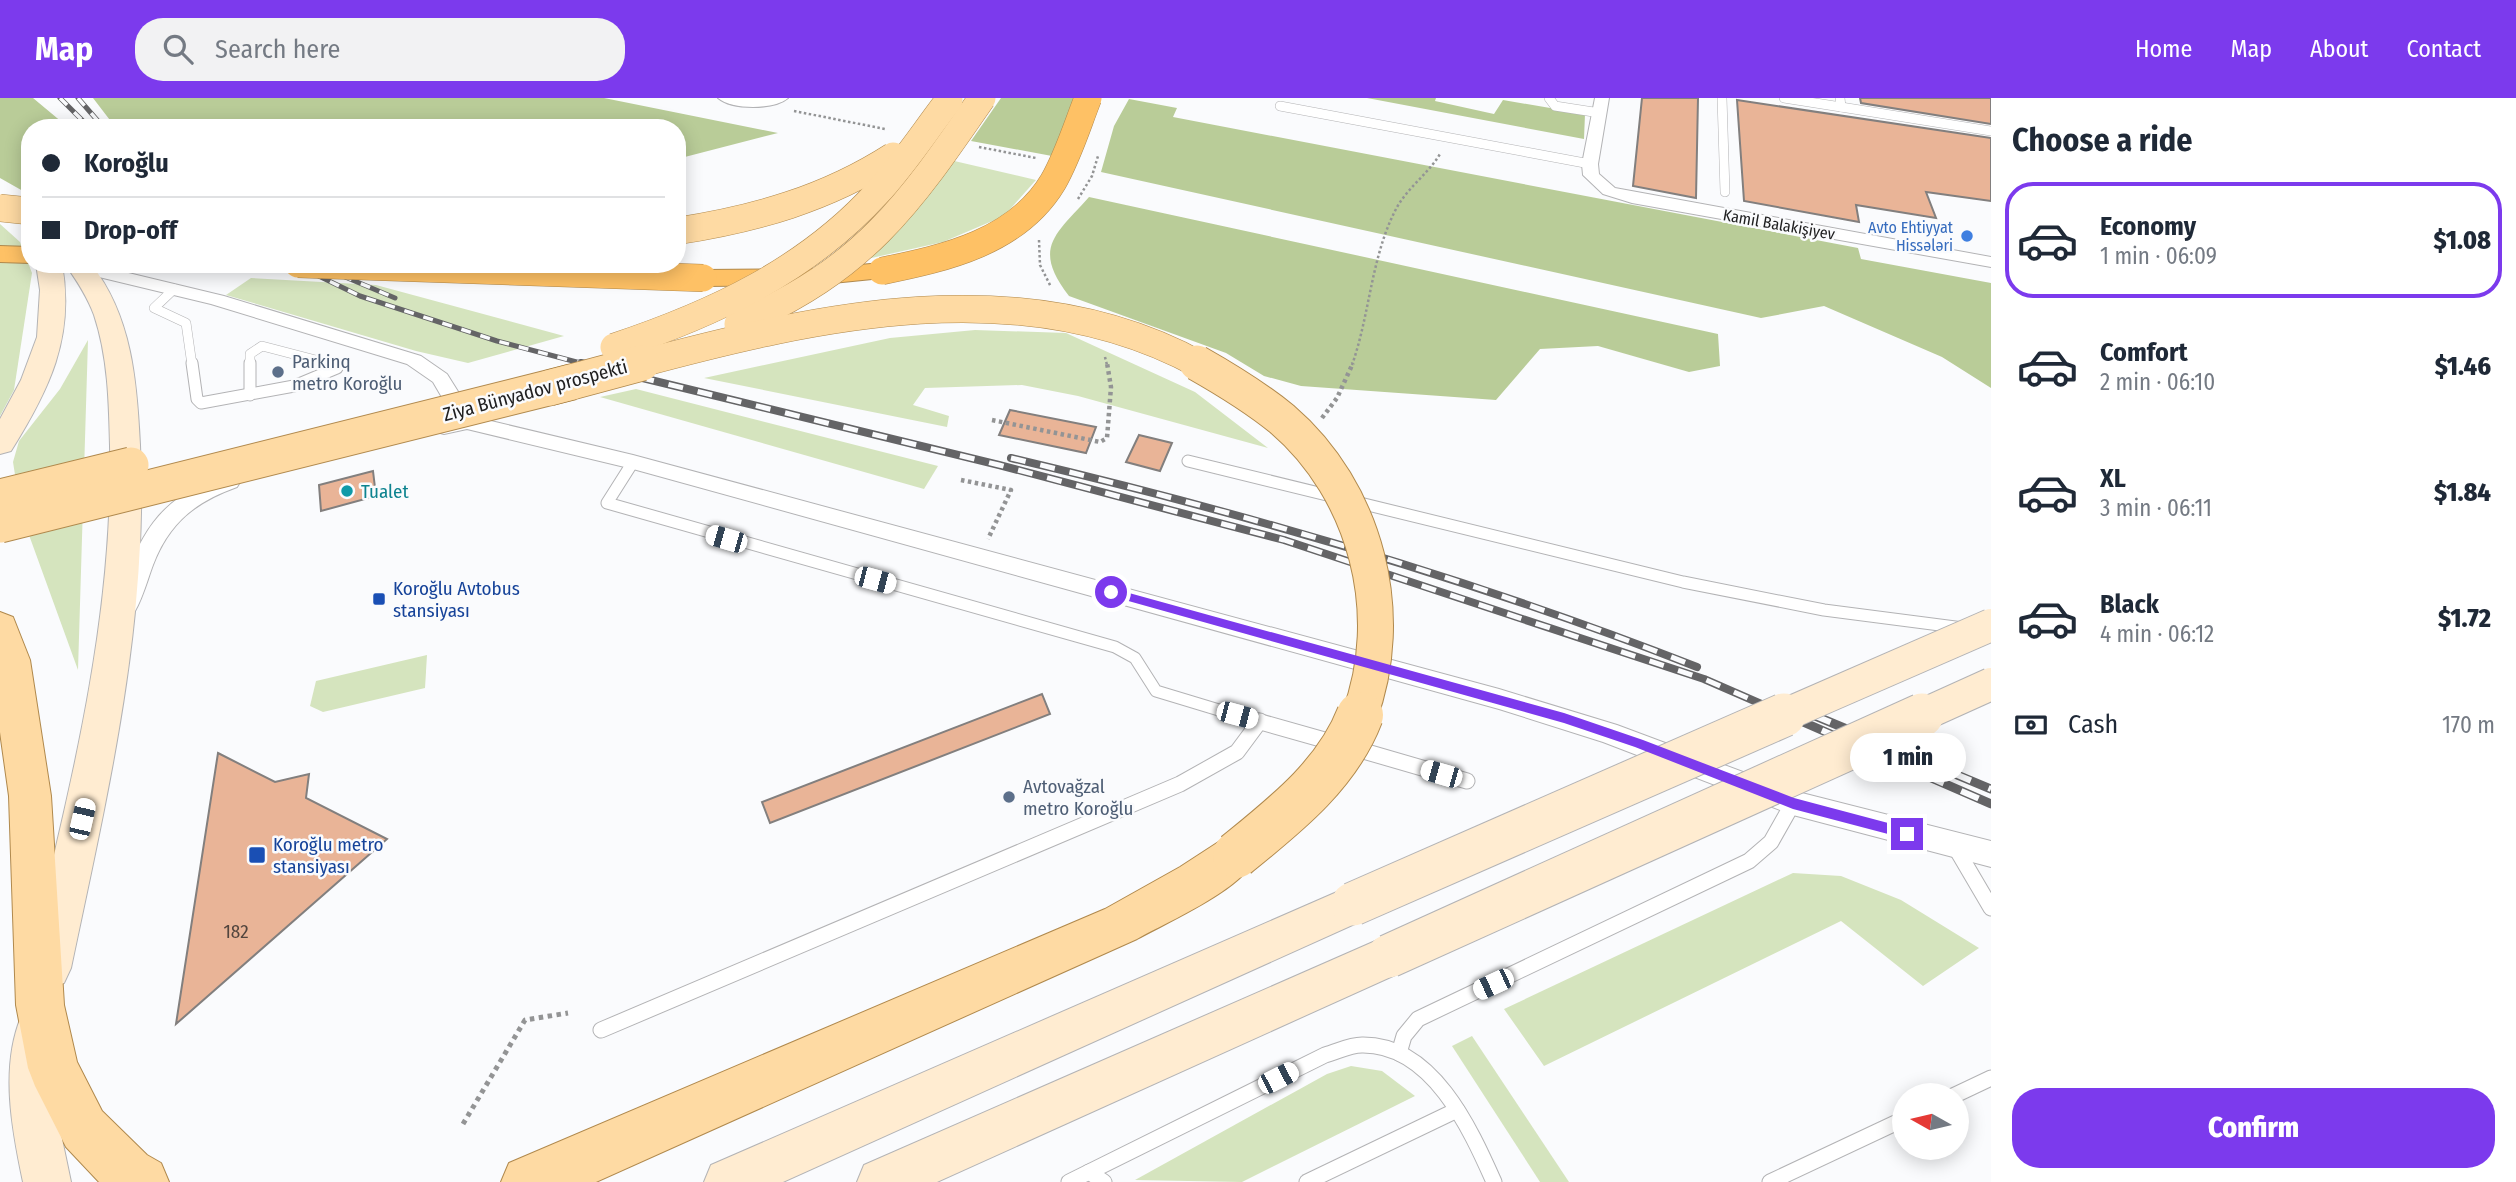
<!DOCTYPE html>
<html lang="en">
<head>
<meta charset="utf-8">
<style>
	:root { --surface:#fff; --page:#f2f2f3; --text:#1f2937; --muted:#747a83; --line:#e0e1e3; --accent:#7c3aed }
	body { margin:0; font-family:"Fira Sans Condensed",sans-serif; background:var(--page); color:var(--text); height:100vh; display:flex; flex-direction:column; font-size:26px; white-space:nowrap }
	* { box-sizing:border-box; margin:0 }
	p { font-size:23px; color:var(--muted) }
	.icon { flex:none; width:38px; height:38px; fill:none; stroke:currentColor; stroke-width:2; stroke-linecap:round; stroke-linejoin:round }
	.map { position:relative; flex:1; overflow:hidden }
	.side { display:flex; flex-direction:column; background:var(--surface); width:525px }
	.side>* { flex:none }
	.top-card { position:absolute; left:21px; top:21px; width:665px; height:154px; border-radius:28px; box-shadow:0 4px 18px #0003; display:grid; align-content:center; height:154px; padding:0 21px; background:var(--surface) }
	.needle { width:46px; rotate:278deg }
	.fabs { position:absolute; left:1892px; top:985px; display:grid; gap:14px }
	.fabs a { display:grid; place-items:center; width:77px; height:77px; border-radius:50%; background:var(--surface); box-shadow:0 4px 18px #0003; font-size:35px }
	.end { position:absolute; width:32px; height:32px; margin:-16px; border:9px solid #7c3aed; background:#fff; box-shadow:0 0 0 4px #fff }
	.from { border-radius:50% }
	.bubble { position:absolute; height:49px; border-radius:24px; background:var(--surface); box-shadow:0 4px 18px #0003; font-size:23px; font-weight:800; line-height:49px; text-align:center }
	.car { position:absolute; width:21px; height:42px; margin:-21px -10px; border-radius:9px; box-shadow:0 0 5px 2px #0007; background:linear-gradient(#fff 24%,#345 0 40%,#fff 0 76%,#345 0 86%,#fff 0) }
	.top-card b { display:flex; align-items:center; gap:24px; height:66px; font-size:26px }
	.top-card b+b { border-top:2px solid var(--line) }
	.top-card i { width:18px; height:18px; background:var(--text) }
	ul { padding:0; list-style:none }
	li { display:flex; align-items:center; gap:21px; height:116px; margin:0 14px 10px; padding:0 7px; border:4px solid transparent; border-radius:28px }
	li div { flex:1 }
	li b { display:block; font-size:26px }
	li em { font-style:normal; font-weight:800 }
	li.current { border-color:var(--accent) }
	li>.icon { width:63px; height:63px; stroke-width:1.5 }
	h2 { padding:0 21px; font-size:32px; line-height:84px }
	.pay { display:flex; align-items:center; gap:18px; height:77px; padding:0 21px; font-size:26px }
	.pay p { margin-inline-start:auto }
	.button { display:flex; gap:14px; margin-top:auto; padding:14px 21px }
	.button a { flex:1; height:80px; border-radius:28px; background:var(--accent); color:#fff; font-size:28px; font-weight:800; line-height:80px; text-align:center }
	header { display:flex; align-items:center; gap:42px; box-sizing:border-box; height:98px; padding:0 35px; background:var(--accent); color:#fff }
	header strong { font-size:33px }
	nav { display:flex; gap:38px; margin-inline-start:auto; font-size:24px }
	.search { width:490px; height:63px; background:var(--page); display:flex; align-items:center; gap:18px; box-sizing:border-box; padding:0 24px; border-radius:28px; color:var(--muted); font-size:26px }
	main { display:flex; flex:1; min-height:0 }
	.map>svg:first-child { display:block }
	.green { fill:#d5e4be }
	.forest { fill:#b9cc98 }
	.building { fill:#e9b497; stroke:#827f7e; stroke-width:2 }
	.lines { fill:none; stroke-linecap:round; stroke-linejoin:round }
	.service-far2-casing { stroke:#b3b3b5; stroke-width:10 }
	.service-far1-casing { stroke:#b3b3b5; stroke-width:13 }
	.service-casing { stroke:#b3b3b5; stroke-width:17 }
	.minor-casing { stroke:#b3b3b5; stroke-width:2 }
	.secondary-casing { stroke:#b3b3b5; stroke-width:2 }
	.primary-casing { stroke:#b0894d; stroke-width:2 }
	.motorway-casing { stroke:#b0894d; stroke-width:2 }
	.path-far2 { stroke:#939495; stroke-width:2.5; stroke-dasharray:2.5 2.5; stroke-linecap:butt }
	.path-far1 { stroke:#939495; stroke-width:4.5; stroke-dasharray:3.5 3.5; stroke-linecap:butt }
	.path { stroke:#939495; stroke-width:5; stroke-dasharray:4.5 4.5; stroke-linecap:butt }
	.service-far2 { stroke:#fff; stroke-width:9 }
	.service-far1 { stroke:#fff; stroke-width:11 }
	.service { stroke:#fff; stroke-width:15 }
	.minor { fill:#fff; fill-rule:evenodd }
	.secondary { fill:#ffecd1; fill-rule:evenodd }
	.primary { fill:#fedaa3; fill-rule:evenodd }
	.motorway { fill:#fec165; fill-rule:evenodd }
	.rail-far2-casing { stroke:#646466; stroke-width:5 }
	.rail-far1-casing { stroke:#646466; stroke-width:8 }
	.rail-casing { stroke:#646466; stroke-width:9 }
	.rail-far2 { stroke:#fafbfd; stroke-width:3.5; stroke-dasharray:10; stroke-linecap:butt }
	.rail-far1 { stroke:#fafbfd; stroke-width:5; stroke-dasharray:15; stroke-linecap:butt }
	.rail { stroke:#fafbfd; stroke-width:6; stroke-dasharray:19; stroke-linecap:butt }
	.secondary-bridge-far1-casing { stroke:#b3b3b5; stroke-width:34; stroke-linecap:butt }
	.secondary-bridge-casing { stroke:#b3b3b5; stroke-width:45; stroke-linecap:butt }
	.primary-bridge-far2-casing { stroke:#b0894d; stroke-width:28; stroke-linecap:butt }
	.primary-bridge-far1-casing { stroke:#b0894d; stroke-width:37; stroke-linecap:butt }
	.primary-bridge-casing { stroke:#b0894d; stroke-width:48; stroke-linecap:butt }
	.motorway-bridge-casing { stroke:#b0894d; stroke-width:28; stroke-linecap:butt }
	.secondary-bridge-far1 { stroke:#ffecd1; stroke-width:32 }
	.secondary-bridge { stroke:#ffecd1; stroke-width:43 }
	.primary-bridge-far2 { stroke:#fedaa3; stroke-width:27 }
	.primary-bridge-far1 { stroke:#fedaa3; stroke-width:35 }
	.primary-bridge { stroke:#fedaa3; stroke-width:46 }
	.motorway-bridge { stroke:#fec165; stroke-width:27 }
	.route { fill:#7c3aed }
	.shop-dot { fill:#3f7fe0; stroke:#fafbfd; stroke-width:2.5 }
	.service-dot { fill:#5c6f8a; stroke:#fafbfd; stroke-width:2.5 }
	.culture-dot { fill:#0f9aa8; stroke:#fafbfd; stroke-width:2.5 }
	.transit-dot { fill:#1a4fb4; stroke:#fafbfd; stroke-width:2.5 }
	.labels { text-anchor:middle; stroke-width:5; stroke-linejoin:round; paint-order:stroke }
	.far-street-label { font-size:16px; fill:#202021; stroke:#fafbfd }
	.far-shop-label { font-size:16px; fill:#366cbe; stroke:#fafbfd; text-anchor:end }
	.service-label { font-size:19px; fill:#4e5e75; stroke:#fafbfd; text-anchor:start }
	.street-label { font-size:19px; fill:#202021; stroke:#fafbfd }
	.culture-label { font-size:19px; fill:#0d838f; stroke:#fafbfd; text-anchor:start }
	.transit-label { font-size:19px; fill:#164399; stroke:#fafbfd; text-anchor:start }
	.near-number-label { font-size:19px; fill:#52453e }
</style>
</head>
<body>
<header>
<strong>Map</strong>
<div class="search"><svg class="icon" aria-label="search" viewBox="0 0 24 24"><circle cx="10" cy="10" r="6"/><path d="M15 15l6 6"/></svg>Search here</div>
<nav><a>Home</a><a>Map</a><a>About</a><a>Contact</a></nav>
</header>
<main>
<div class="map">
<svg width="1991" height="1084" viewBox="0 0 1991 1084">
	<rect width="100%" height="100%" fill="#fafbfd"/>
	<g class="green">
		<polygon points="950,62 1036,82 1004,118 943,144 867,161"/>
		<polygon points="0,126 20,144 32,175 14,292 0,318"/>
		<polygon points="251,180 376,187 564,238 468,265 416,253 226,197"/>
		<polygon points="975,232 1066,235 1195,294 1268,350 1078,298 1022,287 925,290 913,307 949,318 947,329 704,280 890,240"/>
		<polygon points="88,242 78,572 21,415 13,364 19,343 60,291"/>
		<polygon points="636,291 938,368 924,391 600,299"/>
		<polygon points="427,557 425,590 323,614 310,608 316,583"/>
		<polygon points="1793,775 1841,778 1901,802 1979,850 1923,888 1841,823 1544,968 1504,911"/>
		<polygon points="1472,938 1569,1084 1540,1084 1452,948"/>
		<polygon points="1351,968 1382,973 1415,998 1242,1084 1135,1082 1327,976"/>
	</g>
	<g class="forest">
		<polygon points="0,0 33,0 69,30 30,30 30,97 0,80"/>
		<polygon points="93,0 604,0 778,35 677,61 677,30 116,30"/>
		<polygon points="1001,0 1077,0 1052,58 971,43"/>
		<polygon points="1367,0 1436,0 1435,3 1494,16 1503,2 1585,16 1584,41"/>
		<polygon points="1129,1 1177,10 1173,19 1858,150 1861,161 1991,185 1991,290 1942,259 1824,208 1761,220 1101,74 1114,28"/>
		<path d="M 1089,99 L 1718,236 L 1720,268 L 1689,274 L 1598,248 L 1540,251 L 1496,302 L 1301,288 L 1264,278 L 1226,255 L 1069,198 C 1032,150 1055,137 1089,99 Z"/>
	</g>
	<g class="building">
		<polygon points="1642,0 1698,0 1696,100 1633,88"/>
		<polygon points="1860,0 1991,0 1991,26 1861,5"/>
		<polygon points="1737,2 1991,40 1991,103 1926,94 1936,120 1856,107 1859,124 1744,103"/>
		<polygon points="1010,312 1096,329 1086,355 999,337"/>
		<polygon points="1139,337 1172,345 1160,373 1126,364"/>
		<polygon points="373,373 376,398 321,413 319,387"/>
		<polygon points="1042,596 1050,616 770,725 762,704"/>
		<polygon points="218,655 275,684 309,676 306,700 387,741 176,926"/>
	</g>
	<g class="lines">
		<defs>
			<g id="service-far2">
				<polyline points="1549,0 1555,8 1600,15"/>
				<polyline points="1722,0 1725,94"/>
				<polyline points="1784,0 1841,9 1840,0"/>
				<polyline points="1280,8 1590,66"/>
				<polyline points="1841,9 1991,33"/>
				<polyline points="174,191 154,210 186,225 192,267"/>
				<polyline points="250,267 250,256 262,248 335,267"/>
			</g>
			<g id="service-far1">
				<polyline points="192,265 197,301 201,305 294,288 337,270 331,265"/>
				<polyline points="250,265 250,297"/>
				<polyline points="1188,363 1683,484 1824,512 1963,530"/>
				<polyline points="633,364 607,405 1115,549 1135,560 1156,593 1242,619"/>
			</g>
			<g id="service">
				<polyline points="1236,617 1335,645"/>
				<polyline points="1353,650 1467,683"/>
				<polyline points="1954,747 1991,810"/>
				<polyline points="601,932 1180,686 1237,654 1260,623"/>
				<polyline points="1399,955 1404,938 1418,921 1749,763 1771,744 1793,705"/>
				<polyline points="1953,998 1991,980"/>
				<polyline points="1089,1074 1104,1084"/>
				<path d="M 1069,1084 L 1325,957 C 1337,954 1349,947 1362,947 C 1432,946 1470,1030 1494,1084"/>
				<polyline points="1307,1084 1457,1012"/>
				<polyline points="1770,1084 1904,1021"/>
			</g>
			<g id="minor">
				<path d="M 718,0 L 788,0 C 774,12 732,12 718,0 Z"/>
				<polygon points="1595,0 1609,0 1598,66 1599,76 1615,90 1991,159 1991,169 1632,105 1603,96 1583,77 1582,66"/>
				<polygon points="73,166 91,166 224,198 421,258 447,276 474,319 633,357 1499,591 1617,627 1794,693 1991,743 1991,769 1793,717 1603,644 1499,611 633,371 467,331 444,336 437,334 434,329 437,324 454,320 433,284 407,266 211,206 74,173"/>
				<path d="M 229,377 L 237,379 L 240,384 L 237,389 C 195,404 169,425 153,467 C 147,483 143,499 135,513 L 127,516 L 119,513 L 115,507 C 139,440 155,398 229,377 Z"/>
			</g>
			<g id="secondary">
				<path d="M 36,166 L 62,166 C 75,240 49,292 11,353 L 0,356 L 0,321 L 21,282 L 37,239 L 40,192 Z"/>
				<path d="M 65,166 L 91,166 C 132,218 137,284 140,347 C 149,524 107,698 71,870 L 64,885 L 49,891 L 34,885 L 27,870 C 68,698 114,526 110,348 C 109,304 108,259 94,217 C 87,198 77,183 65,166 Z"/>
				<polygon points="1353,787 1368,792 1374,806 1368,820 783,1084 704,1084 711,1067"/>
				<polygon points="1389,837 1404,843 1411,858 1404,873 937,1084 857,1084 864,1067"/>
				<path d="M 37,912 L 53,919 L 60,935 L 57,1017 L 71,1084 L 23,1084 C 12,1032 0,970 21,919 Z"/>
			</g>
			<g id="primary">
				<polygon points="0,514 13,519 30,562 51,698 64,907 77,964 102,1013 147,1057 161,1065 169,1084 99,1084 66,1049 35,988 28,970 16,907 9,698 0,634"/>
				<path d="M 1236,737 L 1252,743 L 1258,757 C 1242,792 1171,822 1137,841 L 596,1084 L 501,1084 L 509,1065 L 1105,811 L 1180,769 L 1220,743 Z"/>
			</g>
			<g id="motorway">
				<polygon points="0,148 30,149 30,165 0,164"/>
				<polygon points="882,165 892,167 896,173 892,179 813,187 703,188 693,186 689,180 693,174 703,172 813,171"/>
			</g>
		</defs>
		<use href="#service-far2" class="service-far2-casing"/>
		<use href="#service-far1" class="service-far1-casing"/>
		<use href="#service" class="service-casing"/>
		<use href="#minor" class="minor-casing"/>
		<use href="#secondary" class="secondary-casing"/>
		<use href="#primary" class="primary-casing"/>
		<use href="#motorway" class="motorway-casing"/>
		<g class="path-far2">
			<polyline points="794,13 885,31"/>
			<polyline points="979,49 1036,60"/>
			<polyline points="1078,101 1092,78 1098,58"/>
			<polyline points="1039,142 1040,167 1051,189"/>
			<polyline points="1105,259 1107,267"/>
			<path d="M 1352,267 C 1370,216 1371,159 1396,111 C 1407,90 1428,76 1440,56"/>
		</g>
		<g class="path-far1">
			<polyline points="1322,320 1337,300 1353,265"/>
			<polyline points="992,322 1100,344 1107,340 1111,289 1107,265"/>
			<polyline points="961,382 1011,392 988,441"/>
		</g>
		<polyline class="path" points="463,1026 525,922 568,915"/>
		<use href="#service-far2" class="service-far2"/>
		<use href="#service-far1" class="service-far1"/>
		<use href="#service" class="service"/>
		<use href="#minor" class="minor"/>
		<use href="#secondary" class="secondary"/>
		<use href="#primary" class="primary"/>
		<use href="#motorway" class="motorway"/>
		<defs>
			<g id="rail-far2">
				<polyline points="60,0 90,30"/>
				<polyline points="78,0 104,30"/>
				<polyline points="294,166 360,198 497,243 588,267"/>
				<polyline points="324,170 395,200"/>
			</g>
			<g id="rail-far1">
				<polyline points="581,265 999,367 1284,442 1704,581 1791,619"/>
				<path d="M 1011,360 C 1245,415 1473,481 1697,569"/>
				<polyline points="1800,612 1817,619"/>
			</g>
			<g id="rail">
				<polyline points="1787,617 1991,706"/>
				<polyline points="1813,617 1991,691"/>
			</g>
		</defs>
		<use href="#rail-far2" class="rail-far2-casing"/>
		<use href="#rail-far1" class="rail-far1-casing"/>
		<use href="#rail" class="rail-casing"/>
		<use href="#rail-far2" class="rail-far2"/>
		<use href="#rail-far1" class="rail-far1"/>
		<use href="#rail" class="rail"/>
		<defs>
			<g id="secondary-bridge-far1">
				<polyline points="1780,619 1991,527"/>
				<polyline points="1918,619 1991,586"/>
			</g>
			<g id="secondary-bridge">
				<polyline points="1353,806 1784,617"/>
				<polyline points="1389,858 1922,617"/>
			</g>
			<g id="primary-bridge-far2">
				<polyline points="0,110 30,113"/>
				<path d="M 677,133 C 755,121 826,101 893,58"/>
				<path d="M 738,226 C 864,171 907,109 982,0"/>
				<path d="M 614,249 C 713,216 806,173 877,95 C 904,66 925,33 949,2"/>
				<path d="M 635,267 C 817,218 1024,170 1200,267"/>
			</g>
			<g id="primary-bridge-far1">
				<path d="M 1197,265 C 1227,282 1255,299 1282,321 C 1366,393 1398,516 1359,619"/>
				<polyline points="549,290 642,265"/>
				<polyline points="0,399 131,367"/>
				<polyline points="0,427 572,284"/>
			</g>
			<path id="primary-bridge" d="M 1236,757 C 1284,718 1337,677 1360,617"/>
			<g id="motorway-bridge">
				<polyline points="298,166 703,180"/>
				<path d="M 882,173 C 946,160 1017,144 1053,84 C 1068,58 1077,28 1088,0"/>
			</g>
		</defs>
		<use href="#secondary-bridge-far1" class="secondary-bridge-far1-casing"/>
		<use href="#secondary-bridge" class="secondary-bridge-casing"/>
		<use href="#primary-bridge-far2" class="primary-bridge-far2-casing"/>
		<use href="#primary-bridge-far1" class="primary-bridge-far1-casing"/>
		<use href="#primary-bridge" class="primary-bridge-casing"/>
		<use href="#motorway-bridge" class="motorway-bridge-casing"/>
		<use href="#secondary-bridge-far1" class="secondary-bridge-far1"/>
		<use href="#secondary-bridge" class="secondary-bridge"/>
		<use href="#primary-bridge-far2" class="primary-bridge-far2"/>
		<use href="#primary-bridge-far1" class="primary-bridge-far1"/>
		<use href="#primary-bridge" class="primary-bridge"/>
		<use href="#motorway-bridge" class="motorway-bridge"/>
	</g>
	<polygon class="route" points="1111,490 1564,615 1643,642 1794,700 1907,730 1913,736 1907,741 1793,711 1635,649 1564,625 1107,497 1107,491"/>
	<circle class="shop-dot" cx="1967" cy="138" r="7"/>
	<g class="service-dot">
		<circle cx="278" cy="274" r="7"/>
		<circle cx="1009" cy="699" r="7"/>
	</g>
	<circle class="culture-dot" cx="347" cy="393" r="7"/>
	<g class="transit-dot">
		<rect x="372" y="494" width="14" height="14" rx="3.5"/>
		<rect x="248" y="748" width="18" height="18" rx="3.5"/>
	</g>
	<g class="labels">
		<g class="far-street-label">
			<text transform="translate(1779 126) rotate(10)" y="6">Kamil Balakişiyev</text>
		</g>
		<g class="far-shop-label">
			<text x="1953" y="135">Avto Ehtiyyat<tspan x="1953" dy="18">Hissәlәri</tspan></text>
		</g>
		<g class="service-label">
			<text x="292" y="270">Parkinq<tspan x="292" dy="22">metro Koroğlu</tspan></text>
			<text x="1023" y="695">Avtovağzal<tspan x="1023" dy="22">metro Koroğlu</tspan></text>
		</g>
		<g class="street-label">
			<text transform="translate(535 292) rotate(-15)" y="7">Ziya Bünyadov prospekti</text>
		</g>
		<g class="culture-label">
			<text x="361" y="400">Tualet</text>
		</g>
		<g class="transit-label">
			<text x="393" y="497">Koroğlu Avtobus<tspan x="393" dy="22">stansiyası</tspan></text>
			<text x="273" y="753">Koroğlu metro<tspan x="273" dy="22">stansiyası</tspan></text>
		</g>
		<g class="near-number-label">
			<text x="236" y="840">182</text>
		</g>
	</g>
</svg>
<div class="fabs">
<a><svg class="needle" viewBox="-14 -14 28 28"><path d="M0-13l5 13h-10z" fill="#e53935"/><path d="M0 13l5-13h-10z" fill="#747a83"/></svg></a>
</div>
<i class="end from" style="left:1111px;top:494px"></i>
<i class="end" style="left:1907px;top:736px"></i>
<div class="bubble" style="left:1850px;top:635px;width:116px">1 min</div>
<i class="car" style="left:726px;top:441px;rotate:286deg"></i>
<i class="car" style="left:875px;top:482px;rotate:105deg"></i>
<i class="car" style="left:1237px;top:617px;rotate:105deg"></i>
<i class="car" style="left:1441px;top:676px;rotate:286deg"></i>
<i class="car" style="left:82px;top:721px;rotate:13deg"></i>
<i class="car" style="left:1493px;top:886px;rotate:245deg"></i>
<i class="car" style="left:1278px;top:980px;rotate:63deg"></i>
<div class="top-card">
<b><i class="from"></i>Koroğlu</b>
<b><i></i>Drop-off</b>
</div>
</div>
<section class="side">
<h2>Choose a ride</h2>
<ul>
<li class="current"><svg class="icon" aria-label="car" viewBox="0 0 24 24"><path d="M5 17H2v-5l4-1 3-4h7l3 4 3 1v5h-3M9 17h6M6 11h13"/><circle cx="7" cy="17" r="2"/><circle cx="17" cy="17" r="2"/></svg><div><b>Economy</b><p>1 min · 06:09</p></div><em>$1.08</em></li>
<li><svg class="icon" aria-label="car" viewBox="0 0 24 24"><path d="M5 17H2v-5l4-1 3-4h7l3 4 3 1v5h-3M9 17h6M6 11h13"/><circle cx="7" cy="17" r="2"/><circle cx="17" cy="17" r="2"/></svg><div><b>Comfort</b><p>2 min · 06:10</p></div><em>$1.46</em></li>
<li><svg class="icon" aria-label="car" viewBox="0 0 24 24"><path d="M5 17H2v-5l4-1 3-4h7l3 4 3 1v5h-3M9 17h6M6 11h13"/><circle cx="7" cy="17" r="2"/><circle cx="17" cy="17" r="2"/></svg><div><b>XL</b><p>3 min · 06:11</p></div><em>$1.84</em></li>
<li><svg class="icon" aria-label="car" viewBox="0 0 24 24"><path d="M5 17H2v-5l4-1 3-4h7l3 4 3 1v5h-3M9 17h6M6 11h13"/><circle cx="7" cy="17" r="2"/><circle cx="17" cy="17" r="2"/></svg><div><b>Black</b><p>4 min · 06:12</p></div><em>$1.72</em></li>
</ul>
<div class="pay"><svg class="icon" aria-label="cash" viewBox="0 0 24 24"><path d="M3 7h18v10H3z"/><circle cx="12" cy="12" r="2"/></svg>Cash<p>170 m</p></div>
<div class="button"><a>Confirm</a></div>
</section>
</main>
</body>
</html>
